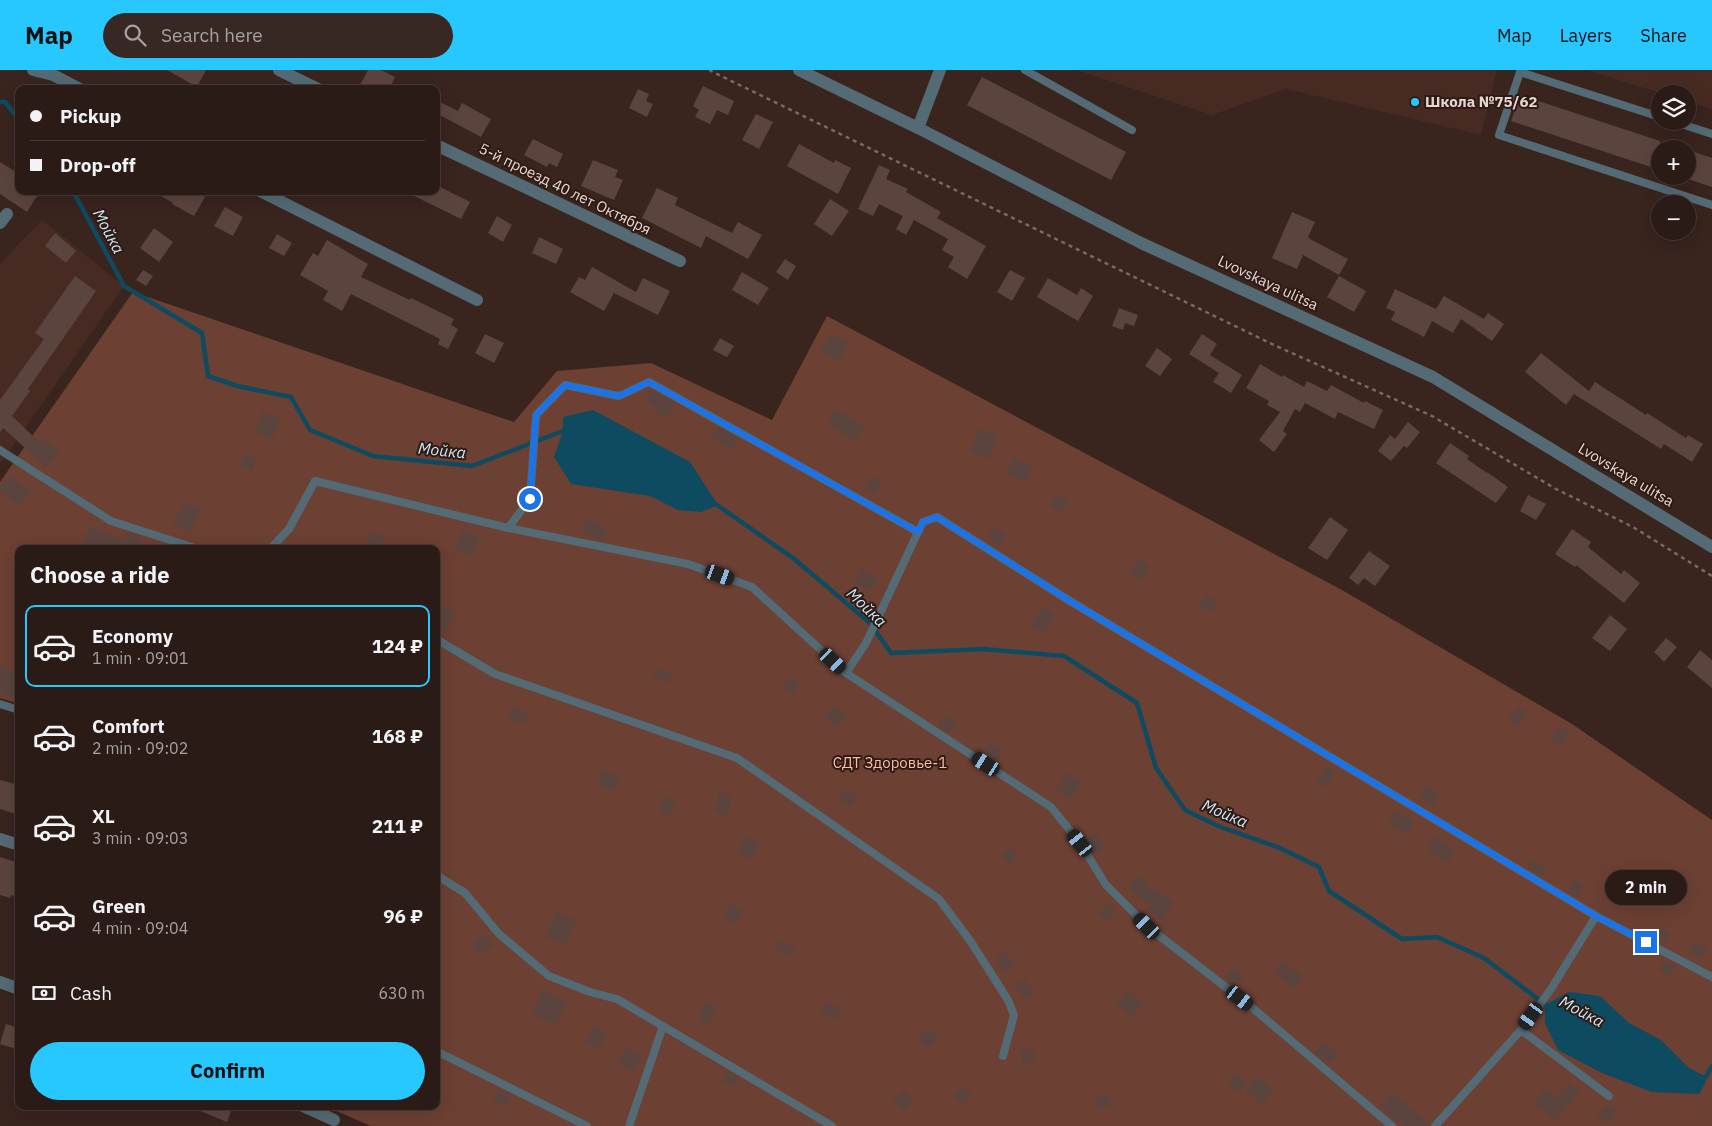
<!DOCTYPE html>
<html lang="en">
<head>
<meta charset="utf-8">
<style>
	:root { --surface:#2b1b16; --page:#372823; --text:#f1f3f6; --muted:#a6a1a1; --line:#473935; --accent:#27c8ff }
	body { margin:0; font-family:"IBM Plex Sans",sans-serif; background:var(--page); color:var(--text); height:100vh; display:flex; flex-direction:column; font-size:19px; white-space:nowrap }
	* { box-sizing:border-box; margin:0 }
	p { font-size:16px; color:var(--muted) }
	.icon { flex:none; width:28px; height:28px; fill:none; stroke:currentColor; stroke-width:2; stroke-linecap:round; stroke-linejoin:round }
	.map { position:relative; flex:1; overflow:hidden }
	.drawer { position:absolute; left:15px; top:475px; width:425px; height:565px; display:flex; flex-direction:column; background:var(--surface); border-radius:10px; box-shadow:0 5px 20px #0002,0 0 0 1px var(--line) }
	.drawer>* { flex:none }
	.guide { position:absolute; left:15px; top:15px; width:425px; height:110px; border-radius:10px; box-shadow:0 5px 20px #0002,0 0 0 1px var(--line); display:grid; align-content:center; height:110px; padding:0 15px; background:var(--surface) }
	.fabs { position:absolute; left:1651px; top:15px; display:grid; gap:10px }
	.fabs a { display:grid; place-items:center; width:45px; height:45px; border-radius:50%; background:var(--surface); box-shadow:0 5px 20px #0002,0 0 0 1px var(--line); font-size:25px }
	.end { position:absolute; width:22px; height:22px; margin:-11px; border:6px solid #1a73e8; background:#fff; box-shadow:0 0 0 2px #fff }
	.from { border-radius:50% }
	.bubble { position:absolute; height:35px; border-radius:18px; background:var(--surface); box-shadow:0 5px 20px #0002,0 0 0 1px var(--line); font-size:16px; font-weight:700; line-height:35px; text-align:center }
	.car { position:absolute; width:15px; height:30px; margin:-15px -8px; border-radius:6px; box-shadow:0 0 4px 1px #0007; background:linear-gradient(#222 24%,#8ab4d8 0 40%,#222 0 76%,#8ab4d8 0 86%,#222 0) }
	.guide b { display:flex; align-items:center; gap:18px; height:48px; font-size:19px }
	.guide b+b { border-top:1px solid var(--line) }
	.guide i { width:12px; height:12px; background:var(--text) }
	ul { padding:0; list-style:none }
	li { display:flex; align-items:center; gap:15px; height:82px; margin:0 10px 8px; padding:0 5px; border:2px solid transparent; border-radius:10px }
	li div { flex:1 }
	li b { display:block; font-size:19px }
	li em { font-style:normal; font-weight:700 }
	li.current { border-color:var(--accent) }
	li>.icon { width:45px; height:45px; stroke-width:1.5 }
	h2 { padding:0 15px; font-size:22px; line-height:60px }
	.pay { display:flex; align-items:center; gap:12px; height:55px; padding:0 15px; font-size:19px }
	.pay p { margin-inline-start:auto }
	.button { display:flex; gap:10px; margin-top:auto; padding:10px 15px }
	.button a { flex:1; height:58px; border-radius:30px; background:var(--accent); color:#111; font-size:20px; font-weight:700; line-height:58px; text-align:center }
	header { display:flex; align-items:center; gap:30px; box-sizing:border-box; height:70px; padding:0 25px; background:var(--accent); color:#111 }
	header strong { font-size:24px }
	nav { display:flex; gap:28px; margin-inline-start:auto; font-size:18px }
	.search { width:350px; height:45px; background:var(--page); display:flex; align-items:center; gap:12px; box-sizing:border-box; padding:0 18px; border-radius:28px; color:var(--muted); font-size:19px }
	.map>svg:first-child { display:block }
	.built { fill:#472b22 }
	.green { fill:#6c4033 }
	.water { fill:#0e4b60 }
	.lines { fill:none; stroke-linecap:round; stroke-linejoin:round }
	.stream { stroke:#0e4b60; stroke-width:4.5 }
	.building { fill:#5b443d }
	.path { stroke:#7b6863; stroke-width:2.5; stroke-dasharray:4 4; stroke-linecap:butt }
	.service { stroke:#546a74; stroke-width:8 }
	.minor { stroke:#546a74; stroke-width:12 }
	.route { stroke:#1a73e8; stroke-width:6 }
	.poi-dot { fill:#27c8ff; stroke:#2f1b14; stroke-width:2 }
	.labels { text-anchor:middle; stroke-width:4; stroke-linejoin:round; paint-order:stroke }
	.poi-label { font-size:15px; font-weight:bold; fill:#e6d7d3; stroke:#2f1b14; text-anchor:start }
	.street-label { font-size:15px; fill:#e6d7d3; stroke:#2f1b14 }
	.park-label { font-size:15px; fill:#f9baa7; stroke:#2f1b14 }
	.water-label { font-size:16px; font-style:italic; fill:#c9e9f8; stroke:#2f1b14 }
</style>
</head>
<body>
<header>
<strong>Map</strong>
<div class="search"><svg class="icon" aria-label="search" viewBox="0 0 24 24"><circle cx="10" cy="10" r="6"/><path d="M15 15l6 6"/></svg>Search here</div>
<nav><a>Map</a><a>Layers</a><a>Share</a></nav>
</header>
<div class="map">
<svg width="1712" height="1056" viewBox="0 0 1712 1056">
	<rect width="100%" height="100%" fill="#39241e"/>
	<g class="built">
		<polygon points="1077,0 1497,0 1481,65 1286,19 1212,45"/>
		<polygon points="1587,0 1712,0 1712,39 1688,31 1688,24 1663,24"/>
		<polygon points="42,150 124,216 0,394 0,194"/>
	</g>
	<polygon class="green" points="133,222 514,352 557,301 651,293 772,350 827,246 1342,520 1572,654 1712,750 1712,1056 371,1056 325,1036 436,1036 436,479 19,479 19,634 0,628 0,412"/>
	<g class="water">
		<polygon points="593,340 690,392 718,435 701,442 678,440 650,426 571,414 554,387 563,361 563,347"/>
		<polygon points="1569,922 1600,926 1629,953 1661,970 1689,998 1706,1007 1705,1014 1699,1024 1652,1022 1602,1003 1558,980 1545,953 1545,935"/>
	</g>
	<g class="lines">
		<g class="stream">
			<polyline points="0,32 5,32 19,50"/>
			<polyline points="73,121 124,216 202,263 208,306 237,316 291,327 310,360 373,386 472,396 563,361 567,363"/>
			<polyline points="714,433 793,488 870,553 891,583 983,579 1064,586 1137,633 1156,698 1185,740 1218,756 1280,778 1319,797 1329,821 1402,869 1437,867 1484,888 1550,938"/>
			<polyline points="1700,1008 1706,1007 1712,996"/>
		</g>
	</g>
	<g class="building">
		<polygon points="167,0 206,0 197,17"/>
		<polygon points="368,0 381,0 395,7 389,19 358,19"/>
		<polygon points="982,7 1126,82 1111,110 967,35"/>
		<polygon points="703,16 734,31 728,45 717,40 710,54 695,47 699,40 693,36"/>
		<polygon points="638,19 649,24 646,31 653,34 647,47 629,38"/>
		<polygon points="1520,25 1660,71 1660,100 1511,51"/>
		<polygon points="436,30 458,41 462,33 491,49 481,67 436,43"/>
		<polygon points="756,44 773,52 759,79 742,70"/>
		<polygon points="533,69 563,84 557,97 549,93 547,97 524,85"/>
		<polygon points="799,74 834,93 835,90 851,98 838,124 787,96"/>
		<polygon points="1688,80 1712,88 1712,117 1688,109"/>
		<polygon points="593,90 618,100 615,107 623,110 614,130 581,116"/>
		<polygon points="0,92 19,104 19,121 40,121 27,142 0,124"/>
		<polygon points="879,95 890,100 886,109 908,119 906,122 941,142 937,148 986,176 967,209 948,197 954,187 942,180 948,169 914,150 906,165 896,159 903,146 879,134 873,146 858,139"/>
		<polygon points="436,115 470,132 461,149 404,121 436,121"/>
		<polygon points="657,118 678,128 675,135 732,163 738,152 762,165 748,189 706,166 701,178 642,148"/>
		<polygon points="153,121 194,121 205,127 194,146 172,134 173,133"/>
		<polygon points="830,129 849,141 832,166 814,154"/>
		<polygon points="225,137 243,147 233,166 214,156"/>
		<polygon points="1292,142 1315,152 1308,167 1310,169 1348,189 1339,205 1303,185 1297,199 1272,188"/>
		<polygon points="497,146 512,155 503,172 488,163"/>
		<polygon points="154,158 173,172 159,192 140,178"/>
		<polygon points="55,163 76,181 66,193 45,176"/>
		<polygon points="277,164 292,173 284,186 269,178"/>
		<polygon points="539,167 563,179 556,194 532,183"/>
		<polygon points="327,170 368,194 361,207 410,230 411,228 454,249 451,255 458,259 448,279 438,274 440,269 351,224 342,241 323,230 328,221 300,205 313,183 318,186"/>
		<polygon points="785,189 796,196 788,210 776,202"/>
		<polygon points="592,197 636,222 643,208 670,221 658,245 614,223 604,241 570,222 579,207 585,210"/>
		<polygon points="143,200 153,206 146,216 136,210"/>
		<polygon points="1010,200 1025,208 1012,231 997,222"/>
		<polygon points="742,202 769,218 758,235 732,220"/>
		<polygon points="75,206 96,221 28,319 30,321 12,346 38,371 42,367 59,382 46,397 3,358 0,363 0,330 44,269 35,263"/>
		<polygon points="1339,206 1366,221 1354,242 1327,227"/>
		<polygon points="1048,208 1077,225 1081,218 1093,226 1078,251 1037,227"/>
		<polygon points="1395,219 1436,239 1444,226 1484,249 1488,243 1504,254 1492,271 1461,249 1453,263 1432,251 1424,267 1391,250 1395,242 1386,238"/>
		<polygon points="1119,238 1138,245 1134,256 1125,253 1123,260 1112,256"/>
		<polygon points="831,263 849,273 839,291 821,281"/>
		<polygon points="485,264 504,273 494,293 475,283"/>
		<polygon points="1202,264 1217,274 1210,285 1242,305 1231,323 1213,312 1219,303 1189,284"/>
		<polygon points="720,268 734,276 727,287 713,280"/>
		<polygon points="1157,278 1172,289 1160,306 1145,296"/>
		<polygon points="1541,283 1589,321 1595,312 1646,345 1647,343 1686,368 1688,365 1703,374 1692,392 1664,374 1661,379 1574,324 1566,335 1525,302"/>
		<polygon points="1260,294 1282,307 1283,305 1304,317 1307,311 1327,321 1331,315 1364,333 1365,331 1383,340 1374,359 1338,342 1335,349 1305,333 1300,342 1295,339 1283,361 1287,364 1274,382 1259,370 1280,342 1267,335 1269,331 1246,318"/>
		<polygon points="651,320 675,333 667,348 653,340 655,336 645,330"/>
		<polygon points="836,339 865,356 855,371 827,354"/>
		<polygon points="262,342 280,350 272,369 254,361"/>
		<polygon points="1408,352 1420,362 1407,378 1404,376 1391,391 1378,381 1390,365 1395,369"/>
		<polygon points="718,357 738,368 732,379 712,368"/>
		<polygon points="980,358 998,366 989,389 970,381"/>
		<polygon points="1450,373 1469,386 1467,389 1487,403 1487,402 1508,417 1496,433 1436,393"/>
		<polygon points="245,384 257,389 252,401 240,395"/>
		<polygon points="1014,388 1033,397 1025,413 1006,403"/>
		<polygon points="10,405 30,421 18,436 0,421 0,417"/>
		<polygon points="871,406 882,410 876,424 865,419"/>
		<polygon points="1056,424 1069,430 1063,442 1050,436"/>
		<polygon points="1528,425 1546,434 1536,450 1520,441"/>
		<polygon points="184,431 201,439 190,462 173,454"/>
		<polygon points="1330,447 1348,460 1327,490 1308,478"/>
		<polygon points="588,449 608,460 601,471 581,461"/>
		<polygon points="90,456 124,471 128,462 143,469 139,478 142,479 92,479 82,474"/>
		<polygon points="994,457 1006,465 1000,475 987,467"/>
		<polygon points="1572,459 1591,472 1588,477 1621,504 1624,500 1640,513 1624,533 1576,495 1575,497 1555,484"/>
		<polygon points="461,460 479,466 473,486 455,480"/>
		<polygon points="371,462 385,467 381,479 374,479 366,476"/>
		<polygon points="1369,481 1390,496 1375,516 1364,508 1358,515 1349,508"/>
		<polygon points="1138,489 1150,495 1142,510 1130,504"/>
		<polygon points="861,499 877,508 870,521 854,512"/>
		<polygon points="1206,525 1218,532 1212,543 1200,536"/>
		<polygon points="1042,537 1055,544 1044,563 1032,556"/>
		<polygon points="440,538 454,542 447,561 436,557 436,549"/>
		<polygon points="1610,545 1627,559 1610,581 1592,568"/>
		<polygon points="1666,568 1677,577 1664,592 1654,582"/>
		<polygon points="1700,580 1712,590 1712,618 1687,597"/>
		<polygon points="0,595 19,604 19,631 0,622"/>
		<polygon points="658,597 672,603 667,614 653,607"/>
		<polygon points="790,607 800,614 792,624 782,617"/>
		<polygon points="512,636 528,643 524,654 507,648"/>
		<polygon points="834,636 847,646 838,657 825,647"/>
		<polygon points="1518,636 1527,642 1518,656 1509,649"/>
		<polygon points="945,645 956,654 948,663 938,655"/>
		<polygon points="1559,656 1570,663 1561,676 1550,669"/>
		<polygon points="990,673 1002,679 997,690 984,683"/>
		<polygon points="1325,696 1336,702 1328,717 1317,712"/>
		<polygon points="603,700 620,706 615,721 597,715"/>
		<polygon points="1066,703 1081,712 1070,729 1056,720"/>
		<polygon points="0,710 19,715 19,745 0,739"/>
		<polygon points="1427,715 1440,724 1433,735 1419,726"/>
		<polygon points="846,719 857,728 851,737 839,729"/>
		<polygon points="719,722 732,726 727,746 714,742"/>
		<polygon points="664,727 675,731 669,746 658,742"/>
		<polygon points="1396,740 1415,752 1407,765 1388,753"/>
		<polygon points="1097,763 1105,778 1093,783 1085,769"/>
		<polygon points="744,766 759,773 752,789 737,783"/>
		<polygon points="1435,767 1455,781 1447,793 1427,779"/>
		<polygon points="1009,778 1018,785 1010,794 1001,787"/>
		<polygon points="0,787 19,793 19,827 11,825 10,828 0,825"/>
		<polygon points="1533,790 1546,798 1540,806 1528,798"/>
		<polygon points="1137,805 1148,813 1147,815 1174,832 1162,850 1146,840 1150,835 1128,818"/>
		<polygon points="1575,809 1584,816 1577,827 1567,821"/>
		<polygon points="1108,833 1116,842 1106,851 1098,843"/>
		<polygon points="730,834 743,841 736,854 723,847"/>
		<polygon points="556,842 576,850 566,874 546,867"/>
		<polygon points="1657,855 1670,864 1664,874 1650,865"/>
		<polygon points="485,864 493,875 479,885 472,874"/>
		<polygon points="780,870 795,877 790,887 775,880"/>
		<polygon points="1695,871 1707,879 1700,889 1688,881"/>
		<polygon points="1006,882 1015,896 1004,903 995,889"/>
		<polygon points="1665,890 1675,897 1669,906 1659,900"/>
		<polygon points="1283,891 1303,907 1294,918 1274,902"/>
		<polygon points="1233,898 1243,907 1235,916 1224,907"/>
		<polygon points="1025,909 1034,923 1025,930 1015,915"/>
		<polygon points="543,920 567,933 556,955 531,943"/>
		<polygon points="1128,921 1143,933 1131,947 1116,935"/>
		<polygon points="707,932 717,937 708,955 698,950"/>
		<polygon points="826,932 841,939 836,950 821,942"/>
		<polygon points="6,954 19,958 19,969 16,979 0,974"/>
		<polygon points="594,956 607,963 599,979 585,972"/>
		<polygon points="928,958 939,968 928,978 918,969"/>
		<polygon points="1321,972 1338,982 1331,993 1314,983"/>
		<polygon points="627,977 642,986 633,1002 618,993"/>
		<polygon points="1033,978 1037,990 1023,994 1020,982"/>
		<polygon points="727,1001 738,1007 734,1016 722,1011"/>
		<polygon points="1236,1004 1247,1013 1239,1022 1228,1014"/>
		<polygon points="1257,1007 1274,1020 1262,1034 1246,1021"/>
		<polygon points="1569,1013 1580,1022 1571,1033 1570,1032 1556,1051 1533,1034 1545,1018 1557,1027"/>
		<polygon points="964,1016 972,1025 961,1035 953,1026"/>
		<polygon points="499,1019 512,1026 506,1037 493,1030"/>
		<polygon points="904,1020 914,1031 904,1041 893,1029"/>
		<polygon points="1105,1023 1111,1034 1100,1040 1094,1029"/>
		<polygon points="1392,1023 1430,1053 1430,1056 1404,1056 1405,1055 1401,1051 1399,1053 1380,1037"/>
		<polygon points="1608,1034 1617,1041 1607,1054 1597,1046"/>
		<polygon points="188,1036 233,1036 227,1052"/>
	</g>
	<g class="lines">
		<polyline class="path" points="709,0 1274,275 1432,346 1556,419 1633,457 1712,506"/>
		<g class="service">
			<polyline points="1025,0 1132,60"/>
			<polyline points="1660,47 1520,2 1499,65 1712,135"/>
			<polyline points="1672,51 1712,64"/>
			<polyline points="0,380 111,451 198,479"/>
			<polyline points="508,458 530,429 536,345 565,315 619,326 649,312 918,462 866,573 846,603"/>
			<polyline points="918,462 923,452 937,447 1070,531 1596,846 1712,907"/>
			<polyline points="270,479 289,459 315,411 508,458 688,494 752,517 846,603 1051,737 1080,773 1106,815 1147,856 1255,940 1392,1056"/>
			<polyline points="436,569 495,604 737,688 939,829 971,872 1008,930 1014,945 1003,986"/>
			<polyline points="0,634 19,640"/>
			<polyline points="436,805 465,823 499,864 549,906 590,922 617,929 832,1056"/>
			<polyline points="1521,960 1609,1026"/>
			<polyline points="436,981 587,1056"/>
			<polyline points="629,1056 663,956"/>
			<polyline points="1435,1056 1521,960 1551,919 1596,846"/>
		</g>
		<g class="minor">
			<polyline points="33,0 53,5 80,19"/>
			<polyline points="279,0 318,19"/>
			<polyline points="799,0 918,58 1141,173 1433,307 1712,477"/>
			<polyline points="918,58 940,0"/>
			<polyline points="436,75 680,191"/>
			<polyline points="260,121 477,230"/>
			<polyline points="0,153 7,144"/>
			<polyline points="0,769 19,775"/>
			<polyline points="0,912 19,919"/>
			<polyline points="303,1036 334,1050"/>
		</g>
	</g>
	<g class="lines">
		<polyline class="route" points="530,429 536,345 565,315 619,326 649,312 918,462 923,452 937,447 1070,531 1596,846 1646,872"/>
	</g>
	<circle class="poi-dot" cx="1415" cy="32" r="5"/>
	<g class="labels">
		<g class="poi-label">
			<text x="1425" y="37">Школа №75/62</text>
		</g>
		<g class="street-label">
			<text transform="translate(565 119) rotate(26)" y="5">5-й проезд 40 лет Октября</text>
			<text transform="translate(1268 213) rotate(25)" y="5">Lvovskaya ulitsa</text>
			<text transform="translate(1626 405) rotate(31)" y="5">Lvovskaya ulitsa</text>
		</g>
		<g class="park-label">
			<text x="890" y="698">СДТ Здоровье-1</text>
		</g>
		<g class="water-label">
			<text transform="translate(109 161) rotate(62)" y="6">Мойка</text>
			<text transform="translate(442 380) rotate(6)" y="6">Мойка</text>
			<text transform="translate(867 537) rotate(44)" y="6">Мойка</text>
			<text transform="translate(1225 743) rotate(23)" y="6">Мойка</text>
			<text transform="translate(1582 941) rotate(28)" y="6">Мойка</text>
		</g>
	</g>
</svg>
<div class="fabs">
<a><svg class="icon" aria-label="layers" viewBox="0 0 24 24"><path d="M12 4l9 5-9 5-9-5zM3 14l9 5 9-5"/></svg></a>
<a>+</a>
<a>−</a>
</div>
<i class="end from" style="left:530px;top:429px"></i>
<i class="end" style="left:1646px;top:872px"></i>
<div class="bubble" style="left:1605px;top:800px;width:82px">2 min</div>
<i class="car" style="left:720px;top:505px;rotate:110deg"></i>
<i class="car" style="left:833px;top:591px;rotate:133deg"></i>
<i class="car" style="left:986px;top:694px;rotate:303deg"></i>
<i class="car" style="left:1080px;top:773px;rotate:321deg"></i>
<i class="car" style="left:1147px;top:856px;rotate:315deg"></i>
<i class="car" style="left:1240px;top:928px;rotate:128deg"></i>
<i class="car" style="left:1531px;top:946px;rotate:216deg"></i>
<div class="guide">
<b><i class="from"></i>Pickup</b>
<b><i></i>Drop-off</b>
</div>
<section class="drawer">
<h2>Choose a ride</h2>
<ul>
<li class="current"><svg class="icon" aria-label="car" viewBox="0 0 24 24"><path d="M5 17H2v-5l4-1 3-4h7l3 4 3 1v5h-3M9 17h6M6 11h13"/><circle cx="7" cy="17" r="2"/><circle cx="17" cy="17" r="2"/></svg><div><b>Economy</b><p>1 min · 09:01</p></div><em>124 ₽</em></li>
<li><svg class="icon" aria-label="car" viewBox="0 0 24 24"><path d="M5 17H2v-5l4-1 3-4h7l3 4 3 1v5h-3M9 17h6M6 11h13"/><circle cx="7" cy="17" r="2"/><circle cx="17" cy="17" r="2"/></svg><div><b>Comfort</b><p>2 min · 09:02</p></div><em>168 ₽</em></li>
<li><svg class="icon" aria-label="car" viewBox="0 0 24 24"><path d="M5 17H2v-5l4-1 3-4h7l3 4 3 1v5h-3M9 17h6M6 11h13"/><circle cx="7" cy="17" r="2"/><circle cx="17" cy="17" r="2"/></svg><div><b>XL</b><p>3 min · 09:03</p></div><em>211 ₽</em></li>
<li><svg class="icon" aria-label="car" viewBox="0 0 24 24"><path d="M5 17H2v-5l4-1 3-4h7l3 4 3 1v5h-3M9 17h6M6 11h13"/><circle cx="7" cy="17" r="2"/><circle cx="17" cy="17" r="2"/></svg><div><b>Green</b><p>4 min · 09:04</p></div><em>96 ₽</em></li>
</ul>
<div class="pay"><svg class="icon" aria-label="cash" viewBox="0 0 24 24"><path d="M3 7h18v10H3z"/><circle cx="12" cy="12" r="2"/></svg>Cash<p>630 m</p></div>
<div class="button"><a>Confirm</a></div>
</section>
</div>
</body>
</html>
